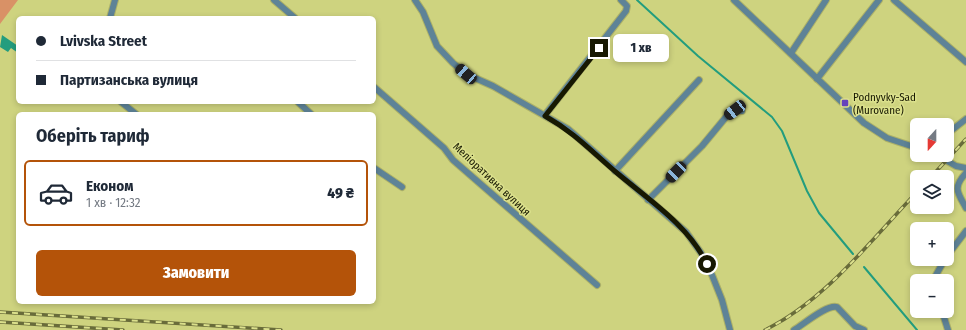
<!DOCTYPE html>
<html lang="uk">
<head>
<meta charset="utf-8">
<style>
	:root { --surface:#fff; --page:#f6f6f7; --text:#1f2937; --muted:#747a83; --line:#e0e1e3; --accent:#b45309 }
	body { margin:0; font-family:"Fira Sans Condensed",sans-serif; background:var(--page); color:var(--text); height:100vh; display:flex; flex-direction:column; font-size:15px; white-space:nowrap }
	* { box-sizing:border-box; margin:0 }
	p { font-size:13px; color:var(--muted) }
	.icon { flex:none; width:22px; height:22px; fill:none; stroke:currentColor; stroke-width:2; stroke-linecap:round; stroke-linejoin:round }
	.map { position:relative; flex:1; overflow:hidden }
	.sheet { position:absolute; left:16px; top:112px; width:360px; height:192px; display:flex; flex-direction:column; background:var(--surface); border-radius:6px; box-shadow:0 2px 6px #0003 }
	.sheet>* { flex:none }
	.guide { position:absolute; left:16px; top:16px; width:360px; height:88px; border-radius:6px; box-shadow:0 2px 6px #0003; display:grid; align-content:center; height:88px; padding:0 20px; background:var(--surface) }
	.needle { width:26px; rotate:201deg }
	.fabs { position:absolute; left:910px; top:118px; display:grid; gap:8px }
	.fabs a { display:grid; place-items:center; width:44px; height:44px; border-radius:6px; background:var(--surface); box-shadow:0 2px 6px #0003; font-size:20px }
	.end { position:absolute; width:18px; height:18px; margin:-9px; border:5px solid #171801; background:#fff; box-shadow:0 0 0 2px #fff }
	.from { border-radius:50% }
	.bubble { position:absolute; height:28px; border-radius:6px; background:var(--surface); box-shadow:0 2px 6px #0003; font-size:13px; font-weight:800; line-height:28px; text-align:center }
	.car { position:absolute; width:12px; height:24px; margin:-12px -6px; border-radius:5px; box-shadow:0 0 3px 1px #0007; background:linear-gradient(#222 24%,#8ab4d8 0 40%,#222 0 76%,#8ab4d8 0 86%,#222 0) }
	.guide b { display:flex; align-items:center; gap:14px; height:38px; font-size:15px }
	.guide b+b { border-top:1px solid var(--line) }
	.guide i { width:10px; height:10px; background:var(--text) }
	ul { padding:0; list-style:none }
	li { display:flex; align-items:center; gap:12px; height:66px; margin:0 8px 6px; padding:0 12px; border:2px solid var(--line); border-radius:6px }
	li div { flex:1 }
	li b { display:block; font-size:15px }
	li em { font-style:normal; font-weight:800 }
	li.current { border-color:var(--accent) }
	li>.icon { width:36px; height:36px; stroke-width:1.5 }
	h2 { padding:0 20px; font-size:18px; line-height:48px }
	.primary-button { display:flex; gap:8px; margin-top:auto; padding:8px 20px }
	.primary-button a { flex:1; height:46px; border-radius:6px; background:var(--accent); color:#fff; font-size:16px; font-weight:800; line-height:46px; text-align:center }
	.map>svg:first-child { display:block }
	.green { fill:#d99166 }
	.water { fill:#239d7e }
	.lines { fill:none; stroke-linecap:round; stroke-linejoin:round }
	.stream { stroke:#239d7e; stroke-width:2 }
	.minor-casing { stroke:#adb168; stroke-width:8 }
	.minor { stroke:#5e8397; stroke-width:6 }
	.rail-casing { stroke:#696c3a; stroke-width:3.5 }
	.rail { stroke:#dbe08c; stroke-width:2; stroke-dasharray:6; stroke-linecap:butt }
	.route { stroke:#171801; stroke-width:5 }
	.poi-dot { fill:#6544bc; stroke:#dbe08c; stroke-width:1.5 }
	.labels { text-anchor:middle; stroke-width:3; stroke-linejoin:round; paint-order:stroke }
	.poi-label { font-size:11px; fill:#171801; stroke:#dbe08c; text-anchor:start }
	.street-label { font-size:11px; fill:#171801; stroke:#dbe08c }
</style>
</head>
<body>
<div class="map">
<svg width="966" height="330" viewBox="0 0 966 330">
	<rect width="100%" height="100%" fill="#ced37f"/>
	<polygon class="green" points="0,0 18,0 0,24"/>
	<polygon class="water" points="2,35 18,46 18,53 11,48 8,52 0,47"/>
	<g class="lines">
		<g class="stream">
			<polyline points="637,0 698,56 772,117 782,131 807,191 819,213 853,254"/>
			<polyline points="864,267 917,330"/>
		</g>
		<defs>
			<g id="minor">
				<polyline points="274,0 295,18"/>
				<polyline points="415,0 423,12 437,46 453,63 466,74 493,86 568,129 686,232 701,253 712,275 722,300 730,330"/>
				<polyline points="734,0 864,123 887,138 917,148"/>
				<polyline points="894,0 966,62"/>
				<polyline points="110,18 115,0"/>
				<polyline points="791,53 826,0"/>
				<polyline points="817,79 879,0"/>
				<polyline points="374,87 444,148 453,160 484,187 597,285"/>
				<polyline points="121,102 136,114"/>
				<polyline points="298,102 311,114"/>
				<polyline points="545,115 626,11 627,6 621,0"/>
				<polyline points="947,134 966,119"/>
				<polyline points="937,155 956,166 966,168"/>
				<polyline points="374,168 402,187"/>
				<polyline points="615,171 699,80"/>
				<path d="M 966,173 C 952,188 958,193 966,208"/>
				<polyline points="648,200 702,146 726,117 735,110 742,111"/>
				<polyline points="947,256 966,231"/>
				<polyline points="937,281 936,275 945,259"/>
				<polyline points="942,311 948,330"/>
				<path d="M 794,330 C 804,324 827,304 837,307 L 855,326 L 864,330"/>
			</g>
		</defs>
		<use href="#minor" class="minor-casing"/>
		<use href="#minor" class="minor"/>
		<defs>
			<g id="rail">
				<polyline points="931,177 966,139"/>
				<polyline points="0,312 281,330"/>
				<polyline points="0,322 123,330"/>
				<path d="M 765,330 C 826,300 871,240 917,192"/>
			</g>
		</defs>
		<use href="#rail" class="rail-casing"/>
		<use href="#rail" class="rail"/>
	</g>
	<g class="lines">
		<path class="route" d="M 599,48 L 545,116 C 575,133 591,151 617,173 C 649,200 688,225 707,264"/>
	</g>
	<rect class="poi-dot" x="841" y="99" width="8" height="8" rx="2"/>
	<g class="labels">
		<g class="poi-label">
			<text x="853" y="101">Podnyvky-Sad<tspan x="853" dy="13">(Murovane)</tspan></text>
		</g>
		<g class="street-label">
			<text transform="translate(492 179) rotate(43)" y="4">Меліоративна вулиця</text>
		</g>
	</g>
</svg>
<div class="fabs">
<a><svg class="needle" viewBox="-14 -14 28 28"><path d="M0-13l5 13h-10z" fill="#e53935"/><path d="M0 13l5-13h-10z" fill="#747a83"/></svg></a>
<a><svg class="icon" aria-label="layers" viewBox="0 0 24 24"><path d="M12 4l9 5-9 5-9-5zM3 14l9 5 9-5"/></svg></a>
<a>+</a>
<a>−</a>
</div>
<i class="end from" style="left:707px;top:264px"></i>
<i class="end" style="left:599px;top:48px"></i>
<div class="bubble" style="left:613px;top:34px;width:56px">1 хв</div>
<i class="car" style="left:466px;top:74px;rotate:311deg"></i>
<i class="car" style="left:735px;top:110px;rotate:232deg"></i>
<i class="car" style="left:676px;top:172px;rotate:224deg"></i>
<div class="guide">
<b><i class="from"></i>Lvivska Street</b>
<b><i></i>Партизанська вулиця</b>
</div>
<section class="sheet">
<h2>Оберіть тариф</h2>
<ul>
<li class="current"><svg class="icon" aria-label="car" viewBox="0 0 24 24"><path d="M5 17H2v-5l4-1 3-4h7l3 4 3 1v5h-3M9 17h6M6 11h13"/><circle cx="7" cy="17" r="2"/><circle cx="17" cy="17" r="2"/></svg><div><b>Економ</b><p>1 хв · 12:32</p></div><em>49 ₴</em></li>
</ul>
<div class="primary-button"><a>Замовити</a></div>
</section>
</div>
</body>
</html>
